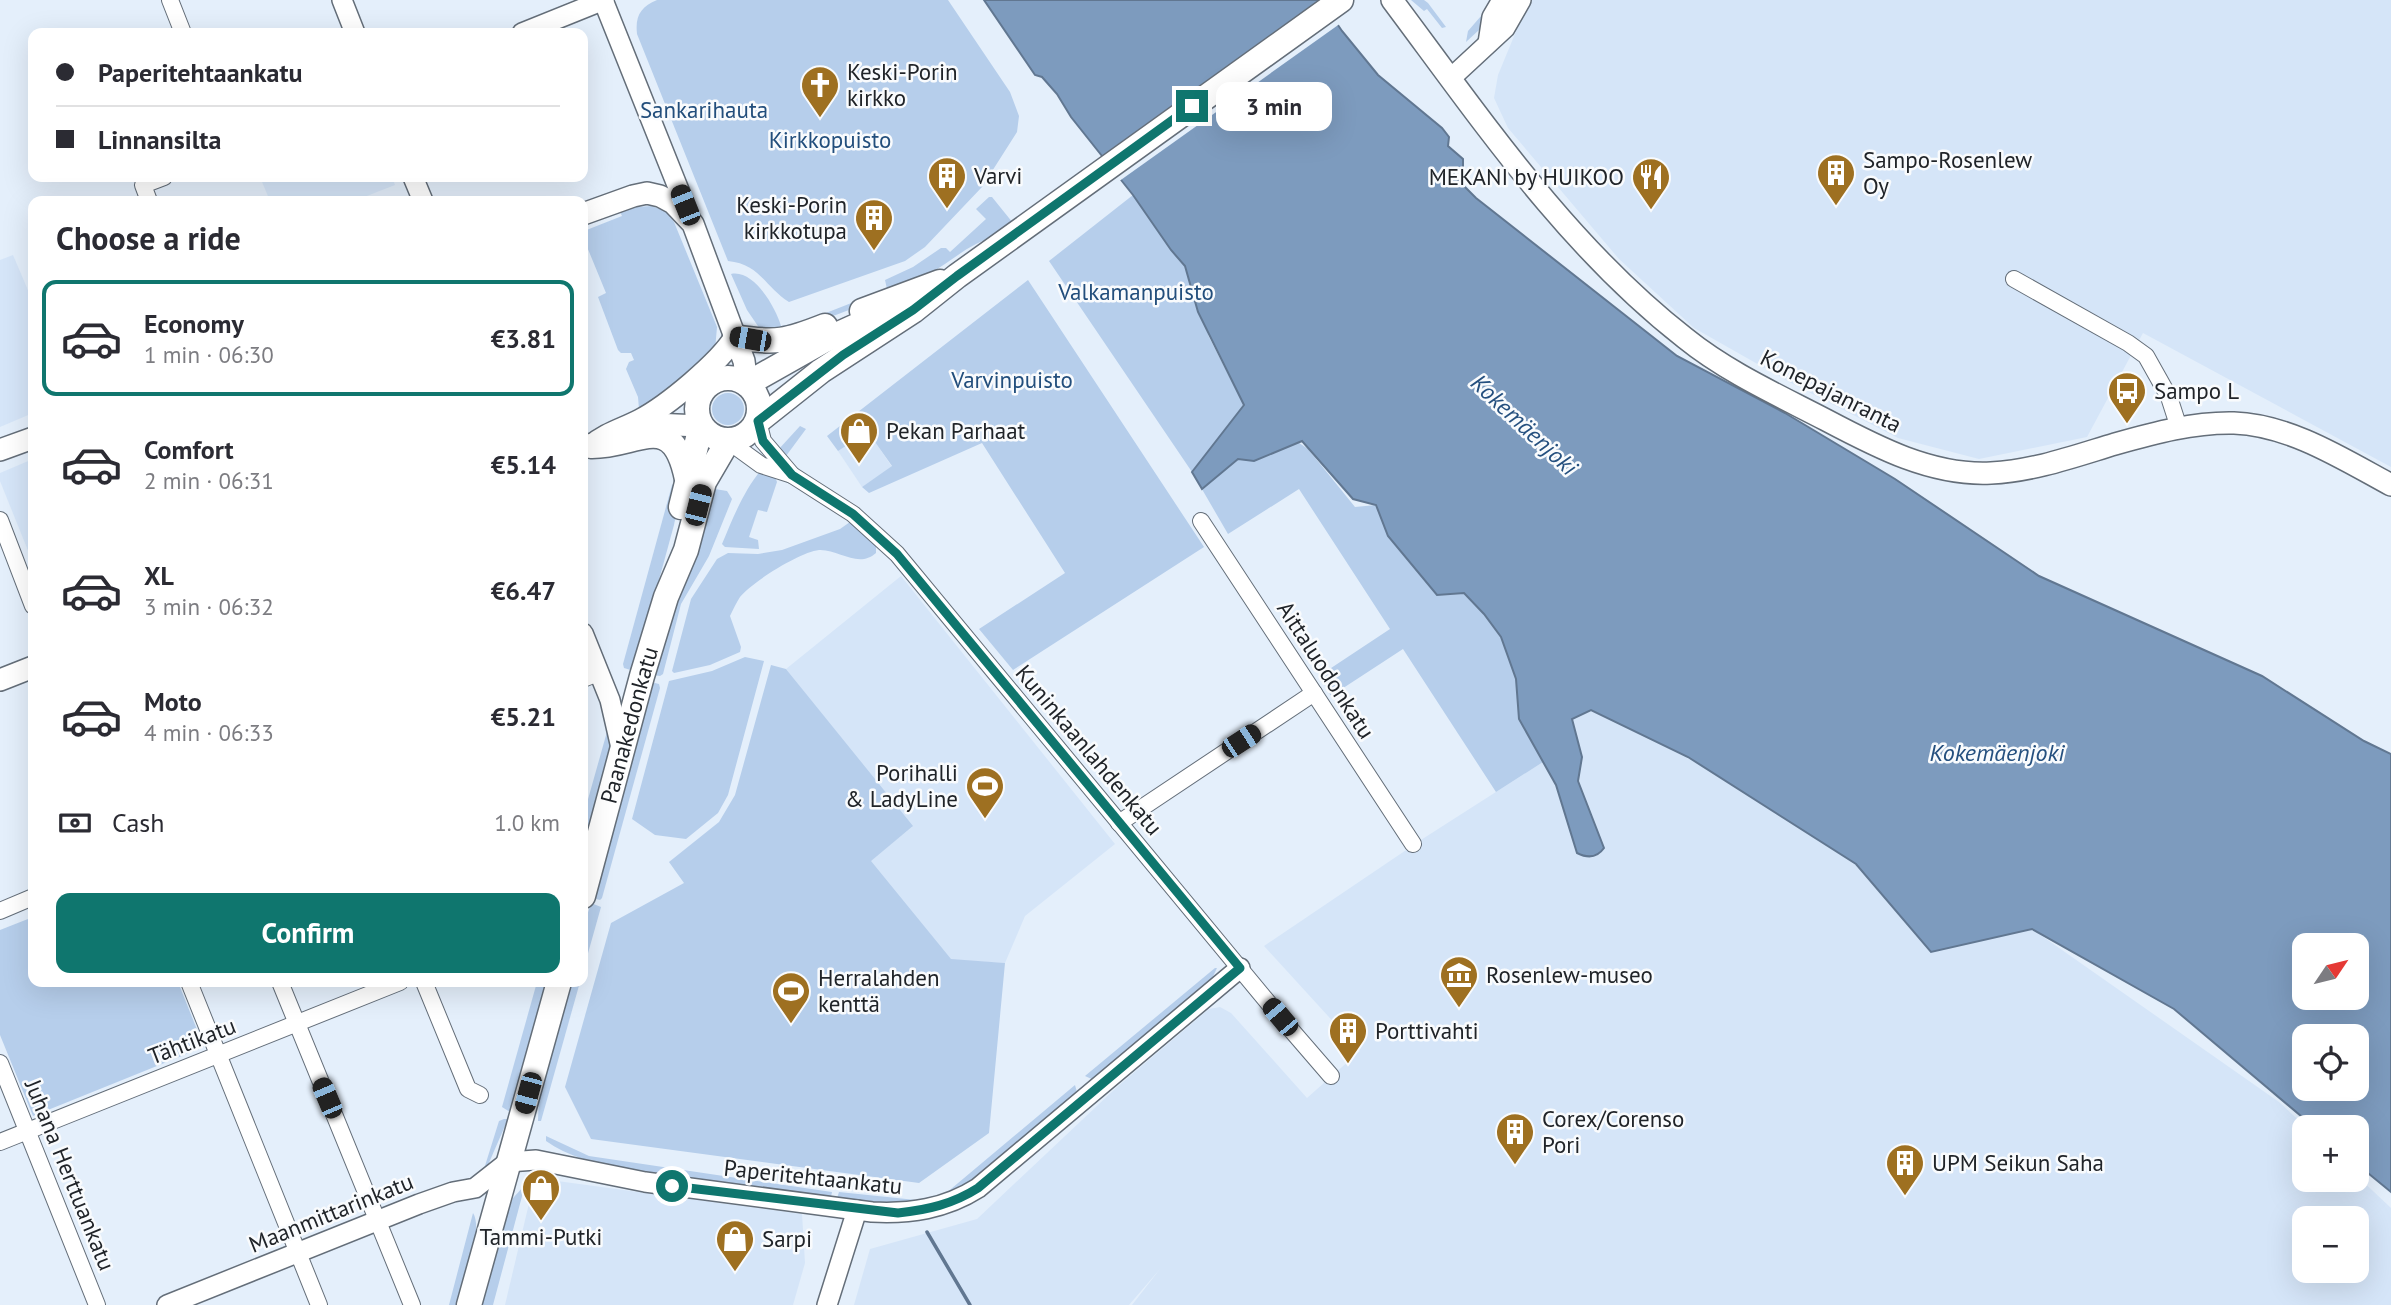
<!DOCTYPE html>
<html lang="en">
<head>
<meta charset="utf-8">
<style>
	:root { --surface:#fff; --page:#f7f7f7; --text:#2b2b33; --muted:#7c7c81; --line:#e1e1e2; --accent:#0f766e }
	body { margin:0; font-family:"PT Sans",sans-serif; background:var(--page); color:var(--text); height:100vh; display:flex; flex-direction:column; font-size:26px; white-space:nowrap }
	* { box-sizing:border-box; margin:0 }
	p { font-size:23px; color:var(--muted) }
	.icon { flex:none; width:38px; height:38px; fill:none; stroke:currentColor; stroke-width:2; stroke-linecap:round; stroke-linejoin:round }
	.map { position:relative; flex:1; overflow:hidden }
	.drawer { position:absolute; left:28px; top:196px; width:560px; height:791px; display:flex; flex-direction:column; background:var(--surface); border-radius:14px; box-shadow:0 7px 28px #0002 }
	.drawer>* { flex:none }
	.banner { position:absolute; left:28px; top:28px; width:560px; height:154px; border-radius:14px; box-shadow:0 7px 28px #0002; display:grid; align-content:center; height:154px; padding:0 28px; background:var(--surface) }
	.needle { width:46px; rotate:55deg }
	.controls { position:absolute; left:2292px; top:933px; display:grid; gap:14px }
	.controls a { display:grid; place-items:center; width:77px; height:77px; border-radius:14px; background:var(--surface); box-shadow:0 7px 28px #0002; font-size:35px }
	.end { position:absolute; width:32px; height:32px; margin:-16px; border:9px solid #0f766e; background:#fff; box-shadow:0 0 0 4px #fff }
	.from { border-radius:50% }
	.bubble { position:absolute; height:49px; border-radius:14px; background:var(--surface); box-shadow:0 7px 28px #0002; font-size:23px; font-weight:800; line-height:49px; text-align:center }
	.car { position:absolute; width:21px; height:42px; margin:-21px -10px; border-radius:9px; box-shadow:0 0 5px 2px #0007; background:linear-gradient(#222 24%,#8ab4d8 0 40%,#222 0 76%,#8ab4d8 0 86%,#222 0) }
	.banner b { display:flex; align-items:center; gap:24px; height:66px; font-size:26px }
	.banner b+b { border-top:2px solid var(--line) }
	.banner i { width:18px; height:18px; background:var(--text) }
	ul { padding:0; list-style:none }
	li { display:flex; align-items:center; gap:21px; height:116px; margin:0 14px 10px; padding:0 14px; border:4px solid transparent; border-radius:14px }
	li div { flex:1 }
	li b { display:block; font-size:26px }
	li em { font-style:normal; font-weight:800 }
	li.active { border-color:var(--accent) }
	li>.icon { width:63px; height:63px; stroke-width:1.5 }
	h2 { padding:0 28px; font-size:32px; line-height:84px }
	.pay { display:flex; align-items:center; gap:18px; height:77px; padding:0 28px; font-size:26px }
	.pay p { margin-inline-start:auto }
	.action { display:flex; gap:14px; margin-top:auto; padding:14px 28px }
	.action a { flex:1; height:80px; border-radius:14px; background:var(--accent); color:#fff; font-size:28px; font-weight:800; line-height:80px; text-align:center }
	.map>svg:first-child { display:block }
	.built { fill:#d5e5f8; fill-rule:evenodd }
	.green { fill:#b6ceeb }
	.water { fill:#7d9bbe; stroke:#617791; stroke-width:2; fill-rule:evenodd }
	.pier { fill:#e4effb }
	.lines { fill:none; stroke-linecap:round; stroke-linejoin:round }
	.stream { stroke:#617791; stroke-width:3.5 }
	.minor-casing { stroke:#646e79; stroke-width:18 }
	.tertiary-casing { stroke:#646e79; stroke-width:22 }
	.secondary-casing { stroke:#646e79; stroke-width:24 }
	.primary-casing { stroke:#646e79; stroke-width:27 }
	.minor { stroke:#fff; stroke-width:16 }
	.tertiary { stroke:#fff; stroke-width:19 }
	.secondary { stroke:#fff; stroke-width:21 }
	.primary { stroke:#fff; stroke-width:24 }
	.route { stroke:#0f766e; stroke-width:9 }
	.labels { text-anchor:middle; stroke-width:5; stroke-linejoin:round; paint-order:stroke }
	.poi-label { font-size:23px; fill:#202429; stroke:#f9fbfd; text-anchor:start }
	.park-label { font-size:23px; fill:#224e7c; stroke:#f9fbfd }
	.street-label { font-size:23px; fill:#202429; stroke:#f9fbfd }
	.water-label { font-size:24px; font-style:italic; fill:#25507f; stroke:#f9fbfd }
</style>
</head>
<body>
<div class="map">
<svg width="2391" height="1305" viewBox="0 0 2391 1305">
	<rect width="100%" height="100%" fill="#e4effb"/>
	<g class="built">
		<polygon points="1529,0 2391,0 2391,467 2143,333 2087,437 1979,459 1898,438 1793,384 1694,328 1619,259 1508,128 1494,98 1498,75"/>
		<polygon points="260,177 392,177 395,185 354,201 270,201"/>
		<polygon points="13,255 33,302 33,413 0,427 0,260"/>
		<polygon points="868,431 892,467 862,487 838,451"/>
		<polygon points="33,459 33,563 0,481 0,473"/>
		<polygon points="901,576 1115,844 1025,916 1005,963 951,960 870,861 912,827 786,669"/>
		<path d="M 1512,669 L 1694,761 L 1856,864 L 1931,952 L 2032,929 L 2279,1102 L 2306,1127 L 2305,1180 L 2357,1180 L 2357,1176 L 2391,1208 L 2391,1305 L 1132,1305 L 1160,1269 L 1129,1305 L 854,1305 L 870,1249 L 977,1219 L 1117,1087 L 1209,1009 L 1220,1007 L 1231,1013 L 1307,1098 L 1360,1051 L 1264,946 L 1424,838 L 1543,762 L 1519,719 ZM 2305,1218 L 2357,1218 L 2357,1270 L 2305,1270 Z"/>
		<polygon points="535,1178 802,1214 805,1263 793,1305 505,1305"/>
	</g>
	<g class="green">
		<path d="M 657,0 L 948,0 L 1010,92 L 1019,116 L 1017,132 L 982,187 L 925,247 L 905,261 L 789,302 C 765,287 760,264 728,261 L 637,34 C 635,15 641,7 657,0 Z"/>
		<polygon points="1411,0 1424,0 1428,3 1446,27 1442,28 1427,9 1424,11"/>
		<polygon points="1488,8 1493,8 1479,30 1466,42 1468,31"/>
		<polygon points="1133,195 1185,266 1209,337 1244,405 1308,449 1355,507 1376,505 1388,536 1464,593 1484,614 1501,637 1516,679 1519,719 1543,762 1496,792 1403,649 1331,696 1319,676 1390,629 1299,489 1228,534 1192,472 1049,261"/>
		<path d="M 989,197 L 992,197 L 1013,223 C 1000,235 991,237 976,244 C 960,252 946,265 930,273 C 884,297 815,327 764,335 L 747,310 L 731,274 C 754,269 776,308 781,326 L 803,322 L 887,289 L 885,280 L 913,267 L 941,248 L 946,248 L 950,252 L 986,219 L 976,209 Z"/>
		<polygon points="651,206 666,211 674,222 717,327 715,350 664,396 639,409 638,397 626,369 629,362 634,360 631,353 621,353 618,350 598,297 606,293 583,237 586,236 584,231 622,216 620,212 636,207"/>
		<polygon points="1028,280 1204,547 1013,670 979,629 1065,573 982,443 869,493 862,487 892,466 868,432 838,451 827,436"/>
		<circle cx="728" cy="409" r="16"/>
		<polygon points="800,426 806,429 786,456 778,450"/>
		<path d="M 761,470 L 775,477 L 777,482 L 767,512 L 758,510 L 749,537 L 758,540 L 759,549 L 725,547 L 722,544 C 733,518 743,492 761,470 Z"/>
		<polygon points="676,482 680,495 674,525 634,671 624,668 623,664 672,485"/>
		<polygon points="709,488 727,491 732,499 709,556 681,604 663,674 660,676 653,675"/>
		<path d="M 850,522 L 876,544 L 876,553 C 858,569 839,549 819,550 C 800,552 752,582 740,597 C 736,603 733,610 730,616 L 741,647 L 740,652 L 710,665 L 674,673 L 672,671 L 691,599 L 717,559 L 728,553 L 758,554 L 782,550 L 840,529 Z"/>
		<polygon points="745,657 764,661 728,795 718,813 686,839 655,835 632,819 669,681 712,671"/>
		<polygon points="771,665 786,669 913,826 871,861 951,959 1005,963 989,1133 919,1183 591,1139 565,1087 611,923 684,883 669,862 719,822 735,795"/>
		<polygon points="651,682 659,684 660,688 602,898 600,900 592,898"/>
		<polygon points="610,721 614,744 583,858 583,817"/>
		<polygon points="591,903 601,907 583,971 583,928"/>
		<polygon points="33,917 33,982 178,982 204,1047 33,1116 0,1035 0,930"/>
		<polygon points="1215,968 1217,968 1209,985 1096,1081 1085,1076"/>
		<polygon points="537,982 548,982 510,1112 502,1107"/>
		<polygon points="569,982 580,982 541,1121 538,1121 539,1095"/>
		<polygon points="1075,1085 1078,1096 974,1183 948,1196 892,1205 837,1198 839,1192 916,1200 945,1194"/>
		<polygon points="504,1119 508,1119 488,1165 484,1169 499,1121"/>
		<path d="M 546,1136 L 589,1156 L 832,1192 L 831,1197 C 759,1189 687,1184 617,1168 C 592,1162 567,1156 546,1141 Z"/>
		<polygon points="525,1185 493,1305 481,1305 505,1219 513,1198"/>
		<path d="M 473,1213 C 484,1230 463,1284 457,1305 L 449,1305 Z"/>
	</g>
	<path class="water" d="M 984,0 L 1321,0 L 1342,31 L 1378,75 L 1442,128 L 1449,137 L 1448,146 L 1463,159 L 1463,168 L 1454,172 L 1454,176 L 1476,198 L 1677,356 L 1785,413 L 1895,479 L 2039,576 L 2262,676 L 2364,741 L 2391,754 L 2391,1192 L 2357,1164 L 2357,1127 L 2314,1127 L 2174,1009 L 2032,929 L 1931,952 L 1856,864 L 1688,757 L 1591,710 L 1572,719 L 1582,757 L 1578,781 L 1604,848 C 1597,858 1587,858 1577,853 L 1556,785 L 1519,719 L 1516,679 L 1501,637 L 1484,614 L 1464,593 L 1437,595 L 1388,536 L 1376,505 L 1353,499 L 1302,441 L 1254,461 L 1238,459 L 1202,489 L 1192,472 L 1244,405 L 1198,312 L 1185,266 L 1171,250 L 1133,195 L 1071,117 L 1057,94 L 1042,77 L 1035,75 ZM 2305,945 L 2357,945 L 2357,998 L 2305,998 ZM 2305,1036 L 2357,1036 L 2357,1088 L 2305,1088 Z"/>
	<polygon class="pier" points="1326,1 1341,23 1118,182 1102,161"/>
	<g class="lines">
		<polyline class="stream" points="927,1232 970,1305"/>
		<defs>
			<g id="minor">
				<polyline points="170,0 183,33"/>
				<polyline points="149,201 143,185 164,177"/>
				<polyline points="2014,279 2128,343 2146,356 2169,397 2179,428"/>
				<polyline points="758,421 763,441 792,475 853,514 897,554 1280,1017 1331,1076"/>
				<polyline points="728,441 761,465 792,475"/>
				<polyline points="0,520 33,606"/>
				<polyline points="1201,521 1413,844"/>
				<polyline points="583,679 598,673"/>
				<polyline points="1119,823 1314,693"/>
				<polyline points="0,911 33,897"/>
				<polyline points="189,982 319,1305"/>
				<polyline points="280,982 412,1305"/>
				<polyline points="424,982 468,1089 480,1095"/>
				<polyline points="0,1063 97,1305"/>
				<polyline points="0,1142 400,982"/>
			</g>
			<g id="tertiary">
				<polyline points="342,0 355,33"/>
				<polyline points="603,0 691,220"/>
				<polyline points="522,33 604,0"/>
				<polyline points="1488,43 1492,17 1502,0"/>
				<polyline points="1451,78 1505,28 1521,0"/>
				<polyline points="413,177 423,201"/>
				<polyline points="583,633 610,700 621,748"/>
				<path d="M 167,1305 L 419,1204 L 453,1192 L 475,1188 L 508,1162 L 536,1160 L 645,1182 L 872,1212 C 910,1214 945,1209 978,1188 L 1240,968"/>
				<polyline points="827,1305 857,1210"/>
			</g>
			<g id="secondary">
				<path d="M 1392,0 C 1481,119 1567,246 1685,338 C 1727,372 1778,395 1826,420 C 1877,447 1932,476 1991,473 C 2034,471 2075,456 2115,444 C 2154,433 2194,422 2234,423 C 2290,425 2343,459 2391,485"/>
				<polyline points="583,214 633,196 647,193 660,196 673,203 693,224 744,361 747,384"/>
				<path d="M 634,429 C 655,421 679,426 701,426"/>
				<path d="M 591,446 C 606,433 623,429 640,420 C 667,406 720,362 735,337"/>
				<polyline points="0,450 33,438"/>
				<polyline points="0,680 33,667"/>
			</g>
			<g id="primary">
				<polyline points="862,311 940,282"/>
				<path d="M 735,337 C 776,344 787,341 825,326"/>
				<circle cx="728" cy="409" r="31"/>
				<polyline points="747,384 823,341 885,313"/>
				<polyline points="758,421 821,371 913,311 957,276 1341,0"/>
				<path d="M 591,446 C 638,447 672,407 687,479"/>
				<polyline points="681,507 701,426"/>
				<path id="s1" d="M 583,896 L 642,676 L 666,597 L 686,550 L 704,482 L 728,441"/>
				<polyline points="469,1305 559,982"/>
			</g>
		</defs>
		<use href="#minor" class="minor-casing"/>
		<use href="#tertiary" class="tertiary-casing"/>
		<use href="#secondary" class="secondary-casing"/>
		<use href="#primary" class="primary-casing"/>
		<use href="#minor" class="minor"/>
		<use href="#tertiary" class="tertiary"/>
		<use href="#secondary" class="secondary"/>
		<use href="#primary" class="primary"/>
	</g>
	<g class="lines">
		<path class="route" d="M 672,1186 L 898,1213 C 927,1210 953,1204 978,1188 L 1240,968 L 897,554 L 853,514 L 792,475 L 763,441 L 758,421 L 843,355 L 913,310 L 957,276 L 1192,106"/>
	</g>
	<defs>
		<symbol id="church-pin" viewBox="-11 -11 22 30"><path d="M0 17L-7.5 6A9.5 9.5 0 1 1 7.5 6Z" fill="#9e7021" stroke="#f9fbfd"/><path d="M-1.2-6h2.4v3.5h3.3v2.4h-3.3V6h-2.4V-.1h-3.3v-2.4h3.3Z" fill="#fff"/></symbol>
		<symbol id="building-pin" viewBox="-11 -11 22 30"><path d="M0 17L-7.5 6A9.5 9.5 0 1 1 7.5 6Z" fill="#9e7021" stroke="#f9fbfd"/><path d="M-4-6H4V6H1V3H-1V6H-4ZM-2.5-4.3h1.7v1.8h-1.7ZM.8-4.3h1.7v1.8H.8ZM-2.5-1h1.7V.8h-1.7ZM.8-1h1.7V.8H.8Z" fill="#fff"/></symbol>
		<symbol id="restaurant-pin" viewBox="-11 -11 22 30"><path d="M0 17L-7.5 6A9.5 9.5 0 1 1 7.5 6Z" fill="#9e7021" stroke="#f9fbfd"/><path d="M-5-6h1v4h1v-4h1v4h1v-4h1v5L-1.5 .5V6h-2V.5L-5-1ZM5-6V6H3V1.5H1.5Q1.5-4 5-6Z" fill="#fff"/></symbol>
		<symbol id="bus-pin" viewBox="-11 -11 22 30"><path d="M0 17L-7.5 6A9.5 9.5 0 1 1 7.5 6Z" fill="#9e7021" stroke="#f9fbfd"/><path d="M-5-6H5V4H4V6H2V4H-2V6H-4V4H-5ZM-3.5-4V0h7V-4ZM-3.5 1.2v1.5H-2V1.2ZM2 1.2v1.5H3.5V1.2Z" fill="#fff"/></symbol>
		<symbol id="shop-pin" viewBox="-11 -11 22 30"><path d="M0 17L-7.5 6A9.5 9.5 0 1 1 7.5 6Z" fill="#9e7021" stroke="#f9fbfd"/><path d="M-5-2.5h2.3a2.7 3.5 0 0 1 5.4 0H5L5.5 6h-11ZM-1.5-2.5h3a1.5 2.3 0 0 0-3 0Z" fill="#fff"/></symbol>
		<symbol id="stadium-pin" viewBox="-11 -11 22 30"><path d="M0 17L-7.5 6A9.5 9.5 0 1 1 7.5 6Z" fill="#9e7021" stroke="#f9fbfd"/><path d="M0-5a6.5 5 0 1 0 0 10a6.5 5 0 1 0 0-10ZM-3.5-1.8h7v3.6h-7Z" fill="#fff"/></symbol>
		<symbol id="museum-pin" viewBox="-11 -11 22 30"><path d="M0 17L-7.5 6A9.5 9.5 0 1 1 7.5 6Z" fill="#9e7021" stroke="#f9fbfd"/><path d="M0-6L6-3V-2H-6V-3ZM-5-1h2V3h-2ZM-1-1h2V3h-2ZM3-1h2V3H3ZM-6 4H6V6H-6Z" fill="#fff"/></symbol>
	</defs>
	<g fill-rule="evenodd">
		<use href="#church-pin" x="798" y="63" width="44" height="60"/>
		<use href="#building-pin" x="1814" y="151" width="44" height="60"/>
		<use href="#building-pin" x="925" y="154" width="44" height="60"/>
		<use href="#restaurant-pin" x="1629" y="155" width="44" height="60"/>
		<use href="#building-pin" x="852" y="196" width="44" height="60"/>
		<use href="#bus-pin" x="2105" y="369" width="44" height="60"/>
		<use href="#shop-pin" x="837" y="409" width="44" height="60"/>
		<use href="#stadium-pin" x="963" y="764" width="44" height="60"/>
		<use href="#museum-pin" x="1437" y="953" width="44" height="60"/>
		<use href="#stadium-pin" x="769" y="969" width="44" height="60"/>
		<use href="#building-pin" x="1326" y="1009" width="44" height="60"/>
		<use href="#building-pin" x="1493" y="1110" width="44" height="60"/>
		<use href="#building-pin" x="1883" y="1141" width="44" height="60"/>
		<use href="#shop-pin" x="519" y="1166" width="44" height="60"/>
		<use href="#shop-pin" x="713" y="1217" width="44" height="60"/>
	</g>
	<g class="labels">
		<g class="poi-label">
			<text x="847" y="80">Keski-Porin<tspan x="847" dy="26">kirkko</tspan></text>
			<text x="1863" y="168">Sampo-Rosenlew<tspan x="1863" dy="26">Oy</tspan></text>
			<text x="974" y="184">Varvi</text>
			<text x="1624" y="185" text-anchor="end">MEKANI by HUIKOO</text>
			<text x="847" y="213" text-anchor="end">Keski-Porin<tspan x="847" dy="26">kirkkotupa</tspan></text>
			<text x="2154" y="399">Sampo L</text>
			<text x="886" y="439">Pekan Parhaat</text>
			<text x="958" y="781" text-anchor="end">Porihalli<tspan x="958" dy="26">&amp; LadyLine</tspan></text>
			<text x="1486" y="983">Rosenlew-museo</text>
			<text x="818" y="986">Herralahden<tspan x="818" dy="26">kenttä</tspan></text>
			<text x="1375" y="1039">Porttivahti</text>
			<text x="1542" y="1127">Corex/Corenso<tspan x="1542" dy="26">Pori</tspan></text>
			<text x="1932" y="1171">UPM Seikun Saha</text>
			<text x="541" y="1245" text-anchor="middle">Tammi-Putki</text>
			<text x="762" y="1247">Sarpi</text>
		</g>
		<g class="park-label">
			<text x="704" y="118">Sankarihauta</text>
			<text x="830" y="148">Kirkkopuisto</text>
			<text x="1136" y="300">Valkamanpuisto</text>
			<text x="1012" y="388">Varvinpuisto</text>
		</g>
		<g class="street-label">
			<text transform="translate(1831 391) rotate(27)" y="8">Konepajanranta</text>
			<text transform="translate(1326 670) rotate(57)" y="8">Aittaluodonkatu</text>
			<text dy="8" stroke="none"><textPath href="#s1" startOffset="177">Paanakedonkatu</textPath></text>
			<text transform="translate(1089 750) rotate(50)" y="8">Kuninkaanlahdenkatu</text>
			<text transform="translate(192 1041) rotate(-21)" y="8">Tähtikatu</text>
			<text transform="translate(70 1175) rotate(68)" y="8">Juhana Herttuankatu</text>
			<text transform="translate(813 1177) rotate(6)" y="8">Paperitehtaankatu</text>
			<text transform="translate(331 1213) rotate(-22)" y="8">Maanmittarinkatu</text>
		</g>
		<g class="water-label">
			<text transform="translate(1524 425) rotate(43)" y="8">Kokemäenjoki</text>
			<text x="1997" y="761">Kokemäenjoki</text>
		</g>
	</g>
</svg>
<div class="controls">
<a><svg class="needle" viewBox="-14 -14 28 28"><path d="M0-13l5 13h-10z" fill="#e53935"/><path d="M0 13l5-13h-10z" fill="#7c7c81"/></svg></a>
<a><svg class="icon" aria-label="locate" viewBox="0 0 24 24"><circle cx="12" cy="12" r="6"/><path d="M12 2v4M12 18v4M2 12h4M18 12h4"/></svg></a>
<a>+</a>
<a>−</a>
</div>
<i class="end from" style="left:672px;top:1186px"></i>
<i class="end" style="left:1192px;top:106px"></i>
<div class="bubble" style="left:1216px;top:82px;width:116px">3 min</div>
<i class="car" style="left:685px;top:205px;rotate:338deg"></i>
<i class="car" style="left:750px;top:339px;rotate:280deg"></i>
<i class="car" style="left:698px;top:505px;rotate:14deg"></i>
<i class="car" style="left:1241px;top:741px;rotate:57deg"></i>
<i class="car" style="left:1280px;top:1017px;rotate:320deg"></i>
<i class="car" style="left:528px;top:1093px;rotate:195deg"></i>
<i class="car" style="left:327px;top:1098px;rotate:337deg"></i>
<div class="banner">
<b><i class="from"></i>Paperitehtaankatu</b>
<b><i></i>Linnansilta</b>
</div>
<section class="drawer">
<h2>Choose a ride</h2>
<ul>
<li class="active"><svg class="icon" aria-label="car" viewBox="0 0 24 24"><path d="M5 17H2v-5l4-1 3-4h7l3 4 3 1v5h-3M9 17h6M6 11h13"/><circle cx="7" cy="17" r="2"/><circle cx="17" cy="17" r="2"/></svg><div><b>Economy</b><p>1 min · 06:30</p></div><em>€3.81</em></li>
<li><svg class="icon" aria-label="car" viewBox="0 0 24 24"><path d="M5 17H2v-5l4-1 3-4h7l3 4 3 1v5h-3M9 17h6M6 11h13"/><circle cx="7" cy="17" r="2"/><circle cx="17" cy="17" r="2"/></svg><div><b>Comfort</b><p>2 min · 06:31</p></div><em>€5.14</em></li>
<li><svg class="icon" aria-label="car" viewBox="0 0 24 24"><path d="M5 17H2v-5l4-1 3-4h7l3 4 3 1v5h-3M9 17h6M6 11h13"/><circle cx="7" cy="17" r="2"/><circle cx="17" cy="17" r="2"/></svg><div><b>XL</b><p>3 min · 06:32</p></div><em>€6.47</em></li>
<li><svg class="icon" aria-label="car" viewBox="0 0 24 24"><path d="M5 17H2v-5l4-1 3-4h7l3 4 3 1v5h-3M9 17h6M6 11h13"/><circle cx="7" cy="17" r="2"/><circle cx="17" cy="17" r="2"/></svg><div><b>Moto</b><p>4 min · 06:33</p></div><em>€5.21</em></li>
</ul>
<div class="pay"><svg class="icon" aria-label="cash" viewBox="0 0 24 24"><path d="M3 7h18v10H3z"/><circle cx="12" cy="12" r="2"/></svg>Cash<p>1.0 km</p></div>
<div class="action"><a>Confirm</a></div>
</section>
</div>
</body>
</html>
